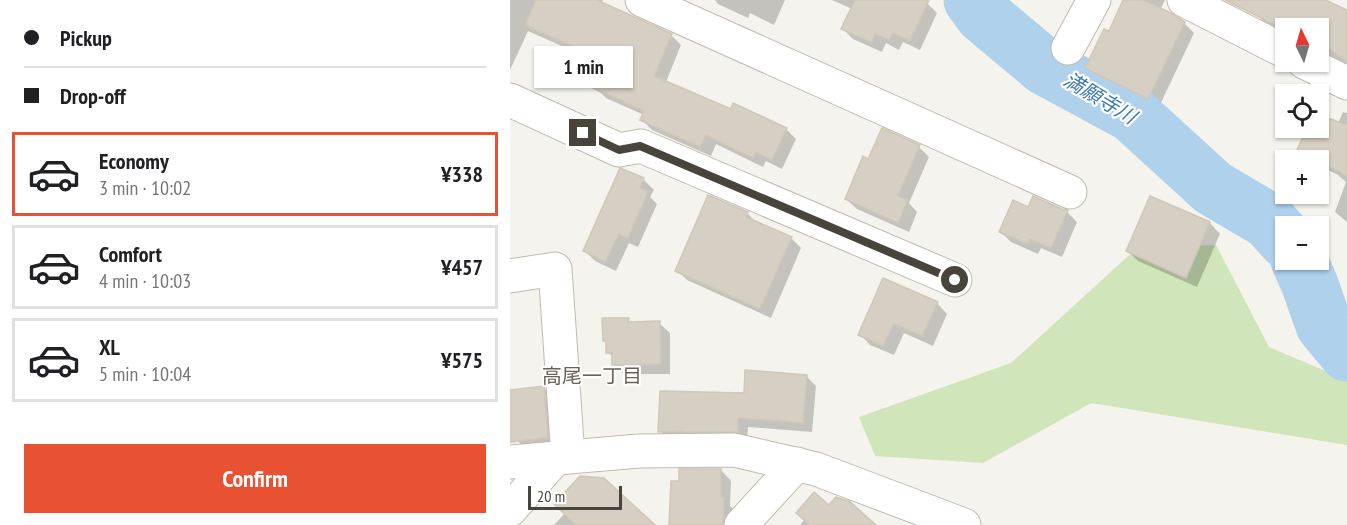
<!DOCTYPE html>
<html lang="en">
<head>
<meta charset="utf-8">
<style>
	:root { --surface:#fff; --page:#f2f2f2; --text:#202124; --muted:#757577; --line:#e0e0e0; --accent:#e85131 }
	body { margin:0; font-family:"PT Sans Narrow","Noto Sans JP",sans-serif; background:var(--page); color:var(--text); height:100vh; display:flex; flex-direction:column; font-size:22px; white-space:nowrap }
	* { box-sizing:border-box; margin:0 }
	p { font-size:20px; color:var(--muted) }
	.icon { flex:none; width:33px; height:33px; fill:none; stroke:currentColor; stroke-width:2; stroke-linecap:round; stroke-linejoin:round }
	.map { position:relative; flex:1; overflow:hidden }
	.sheet { display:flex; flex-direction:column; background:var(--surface); width:510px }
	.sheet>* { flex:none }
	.top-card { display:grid; align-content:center; height:132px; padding:0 24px; background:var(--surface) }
	.needle { width:39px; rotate:355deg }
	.buttons { position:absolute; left:765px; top:18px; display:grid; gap:12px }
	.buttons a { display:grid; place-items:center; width:54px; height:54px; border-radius:0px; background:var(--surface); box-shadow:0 2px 4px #0004; font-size:30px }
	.scale { position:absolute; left:18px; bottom:15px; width:94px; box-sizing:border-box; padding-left:6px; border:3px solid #49443b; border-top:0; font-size:16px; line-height:21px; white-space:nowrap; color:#49443b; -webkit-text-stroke:4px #fff; paint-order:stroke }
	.end { position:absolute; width:27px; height:27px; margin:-14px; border:8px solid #49443b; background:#fff; box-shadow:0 0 0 3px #fff }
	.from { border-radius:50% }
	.bubble { position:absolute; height:42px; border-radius:0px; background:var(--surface); box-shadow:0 2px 4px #0004; font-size:20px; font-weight:700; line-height:42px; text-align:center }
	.top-card b { display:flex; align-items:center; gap:21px; height:57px; font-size:22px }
	.top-card b+b { border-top:2px solid var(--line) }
	.top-card i { width:15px; height:15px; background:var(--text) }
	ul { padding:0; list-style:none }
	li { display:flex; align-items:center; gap:18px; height:84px; margin:0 12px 9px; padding:0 12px; border:3px solid var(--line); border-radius:0px }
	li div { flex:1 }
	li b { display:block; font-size:22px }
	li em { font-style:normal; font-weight:700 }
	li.selected { border-color:var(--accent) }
	li>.icon { width:54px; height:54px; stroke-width:1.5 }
	.cta { display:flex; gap:12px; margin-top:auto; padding:12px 24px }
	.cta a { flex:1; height:69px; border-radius:0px; background:var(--accent); color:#fff; font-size:24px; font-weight:700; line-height:69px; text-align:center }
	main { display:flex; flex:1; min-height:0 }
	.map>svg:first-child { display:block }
	.green { fill:#d0e5ba }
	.shadow { fill:#0003 }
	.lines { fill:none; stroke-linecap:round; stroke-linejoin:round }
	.river { stroke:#afd1ec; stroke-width:57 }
	.building { fill:#d6cfc3; stroke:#d0c7b7; stroke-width:1.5 }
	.street-casing { stroke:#c0bbb0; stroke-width:35 }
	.street { stroke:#fff; stroke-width:33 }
	.route { stroke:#49443b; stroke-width:8 }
	.labels { text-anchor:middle; stroke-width:4.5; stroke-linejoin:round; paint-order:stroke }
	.water-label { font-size:20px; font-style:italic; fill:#3b7aae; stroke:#fff }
	.neighbourhood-label { font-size:20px; fill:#6b6253; stroke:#fff }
</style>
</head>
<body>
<main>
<section class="sheet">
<div class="top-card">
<b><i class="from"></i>Pickup</b>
<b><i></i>Drop-off</b>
</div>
<ul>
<li class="selected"><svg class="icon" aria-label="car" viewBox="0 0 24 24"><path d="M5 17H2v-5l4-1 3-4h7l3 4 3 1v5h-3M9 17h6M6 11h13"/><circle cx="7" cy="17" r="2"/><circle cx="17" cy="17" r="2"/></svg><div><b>Economy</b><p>3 min · 10:02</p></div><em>¥338</em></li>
<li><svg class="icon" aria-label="car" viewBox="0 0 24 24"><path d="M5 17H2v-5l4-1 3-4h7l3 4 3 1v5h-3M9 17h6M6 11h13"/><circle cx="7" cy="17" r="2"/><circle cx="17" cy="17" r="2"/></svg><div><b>Comfort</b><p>4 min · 10:03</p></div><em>¥457</em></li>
<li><svg class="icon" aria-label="car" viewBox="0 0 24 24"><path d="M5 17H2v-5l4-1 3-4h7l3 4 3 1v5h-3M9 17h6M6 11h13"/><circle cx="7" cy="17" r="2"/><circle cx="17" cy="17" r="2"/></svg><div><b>XL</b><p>5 min · 10:04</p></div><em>¥575</em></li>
</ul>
<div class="cta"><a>Confirm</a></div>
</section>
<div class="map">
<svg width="837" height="525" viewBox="0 0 837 525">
	<rect width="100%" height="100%" fill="#f5f3ed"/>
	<polygon class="green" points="706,245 759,347 837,380 837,445 581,403 473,463 365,456 349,417 501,363 628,247"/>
	<g class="shadow">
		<polygon points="0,0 93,0 91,3 161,35 171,45 156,82 221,111 276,129 286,139 272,169 256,161 253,167 206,144 201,156 142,130 132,120 134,115 96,98 91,93 66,80 56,70 65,52 18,31 0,70"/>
		<polygon points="205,0 275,0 264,25 240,13 238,18 208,4"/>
		<polygon points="322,0 410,0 417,3 427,13 410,50 393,42 389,50 376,43 372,52 343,39 333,29 342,9"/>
		<polygon points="615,0 655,0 650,10 674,23 684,33 648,109 587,78 576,68 599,33"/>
		<polygon points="753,0 815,0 837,12 837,64 815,53 814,55 808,54 808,28 776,28 776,34 756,24 746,14"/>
		<polygon points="833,112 837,113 837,222 825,212 836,182 828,175 808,165 808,160 799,160 788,150 799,128 808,128 828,123"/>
		<polygon points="409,147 419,157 399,203 407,212 399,232 347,209 336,199 359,161"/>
		<polygon points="111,170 134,180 144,190 140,197 147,204 128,247 119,243 106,271 85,261 75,251"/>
		<polygon points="641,198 700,223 710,234 687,287 628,261 618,251"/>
		<polygon points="519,209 557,212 567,222 552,257 531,248 528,254 501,242 491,232"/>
		<polygon points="237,213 247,223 281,238 291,248 261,318 177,280 167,270"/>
		<polygon points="427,303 437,314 423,346 394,333 384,355 360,345 350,334"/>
		<polygon points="118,320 122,323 149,323 160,333 160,374 114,374 103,364 103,358 98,352 98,344 94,341"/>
		<polygon points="296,376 306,386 302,432 238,427 237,441 160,442 150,431 236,394"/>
		<polygon points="34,388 44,398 47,448 18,451 8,441 0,440 0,391"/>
		<polygon points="211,470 221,481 220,506 224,509 223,525 161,525 170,483"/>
		<polygon points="319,507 362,525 290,525 294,520"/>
		<polygon points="55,513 142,525 44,525"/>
	</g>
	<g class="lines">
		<g class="river">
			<polyline points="462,0 473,15 535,67 622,114 703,188 759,221 776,240"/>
			<polyline points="789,260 800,285 814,325 837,353"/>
		</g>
	</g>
	<g class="building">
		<polygon points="26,0 87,0 162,34 144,76 221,109 223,103 277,128 262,160 246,152 243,158 196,135 190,147 130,120 134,111 84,88 85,86 54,70 65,47 15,25"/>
		<polygon points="345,0 419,0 400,41 383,33 379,40 365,34 362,43 331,29"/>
		<polygon points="613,0 633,0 661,13 675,22 638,99 575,68 594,29 599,31"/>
		<polygon points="715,0 816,0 837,10 837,61 808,42 808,28 771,28"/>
		<polygon points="808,117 817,120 818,118 837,125 837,176 787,150 797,128 808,128"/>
		<polygon points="372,128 410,145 388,196 398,200 388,223 335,199 353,156 358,159"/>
		<polygon points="110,168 134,178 130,188 138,192 118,238 109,234 95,262 73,251"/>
		<polygon points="198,195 238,212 236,217 282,237 250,309 165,271"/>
		<polygon points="523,196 552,209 558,210 541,248 520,239 518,244 489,232 503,200 518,207"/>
		<polygon points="640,196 700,222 676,278 616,251"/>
		<polygon points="373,278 428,302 412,336 384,324 373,346 348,335"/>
		<polygon points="92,318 119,318 118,322 150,321 151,364 102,365 102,353 96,353 96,342 93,341"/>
		<polygon points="235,370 297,375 293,423 228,418 228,432 172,432 172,431 148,432 150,391 234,393"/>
		<polygon points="34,386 38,438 0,442 0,390"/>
		<polygon points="169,469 211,469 211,497 214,498 213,525 159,525 161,481 169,481"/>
		<polygon points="70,476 94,478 145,525 66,525 44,504"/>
		<polygon points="304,492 319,505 326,497 339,501 366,525 300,525 286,513"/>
	</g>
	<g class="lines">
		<defs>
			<g id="street">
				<polyline points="132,0 560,192"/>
				<polyline points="674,0 776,52"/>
				<polyline points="558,48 584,0"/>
				<polyline points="794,62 837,83"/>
				<polyline points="0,100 109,150 131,146 445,280"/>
				<polyline points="0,276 45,269 58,457"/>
				<polyline points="0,462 129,451 224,450 306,469 454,525"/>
				<polyline points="0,510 46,458"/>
				<polyline points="231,525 287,464"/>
			</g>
		</defs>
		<use href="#street" class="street-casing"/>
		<use href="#street" class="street"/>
	</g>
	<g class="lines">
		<polyline class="route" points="73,133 109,150 130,146 445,280"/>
	</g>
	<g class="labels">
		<g class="water-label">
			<text transform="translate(590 98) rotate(31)" y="7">満願寺川</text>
		</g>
		<g class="neighbourhood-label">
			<text x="82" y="383">高尾一丁目</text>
		</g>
	</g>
</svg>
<div class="buttons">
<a><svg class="needle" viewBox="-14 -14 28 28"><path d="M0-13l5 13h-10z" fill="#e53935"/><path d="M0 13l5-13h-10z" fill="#757577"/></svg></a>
<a><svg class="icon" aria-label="locate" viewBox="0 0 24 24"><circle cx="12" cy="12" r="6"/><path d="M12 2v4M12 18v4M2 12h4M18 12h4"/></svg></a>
<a>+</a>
<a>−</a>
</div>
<div class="scale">20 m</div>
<i class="end from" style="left:445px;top:280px"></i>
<i class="end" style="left:73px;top:133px"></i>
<div class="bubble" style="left:24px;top:46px;width:99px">1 min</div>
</div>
</main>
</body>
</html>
